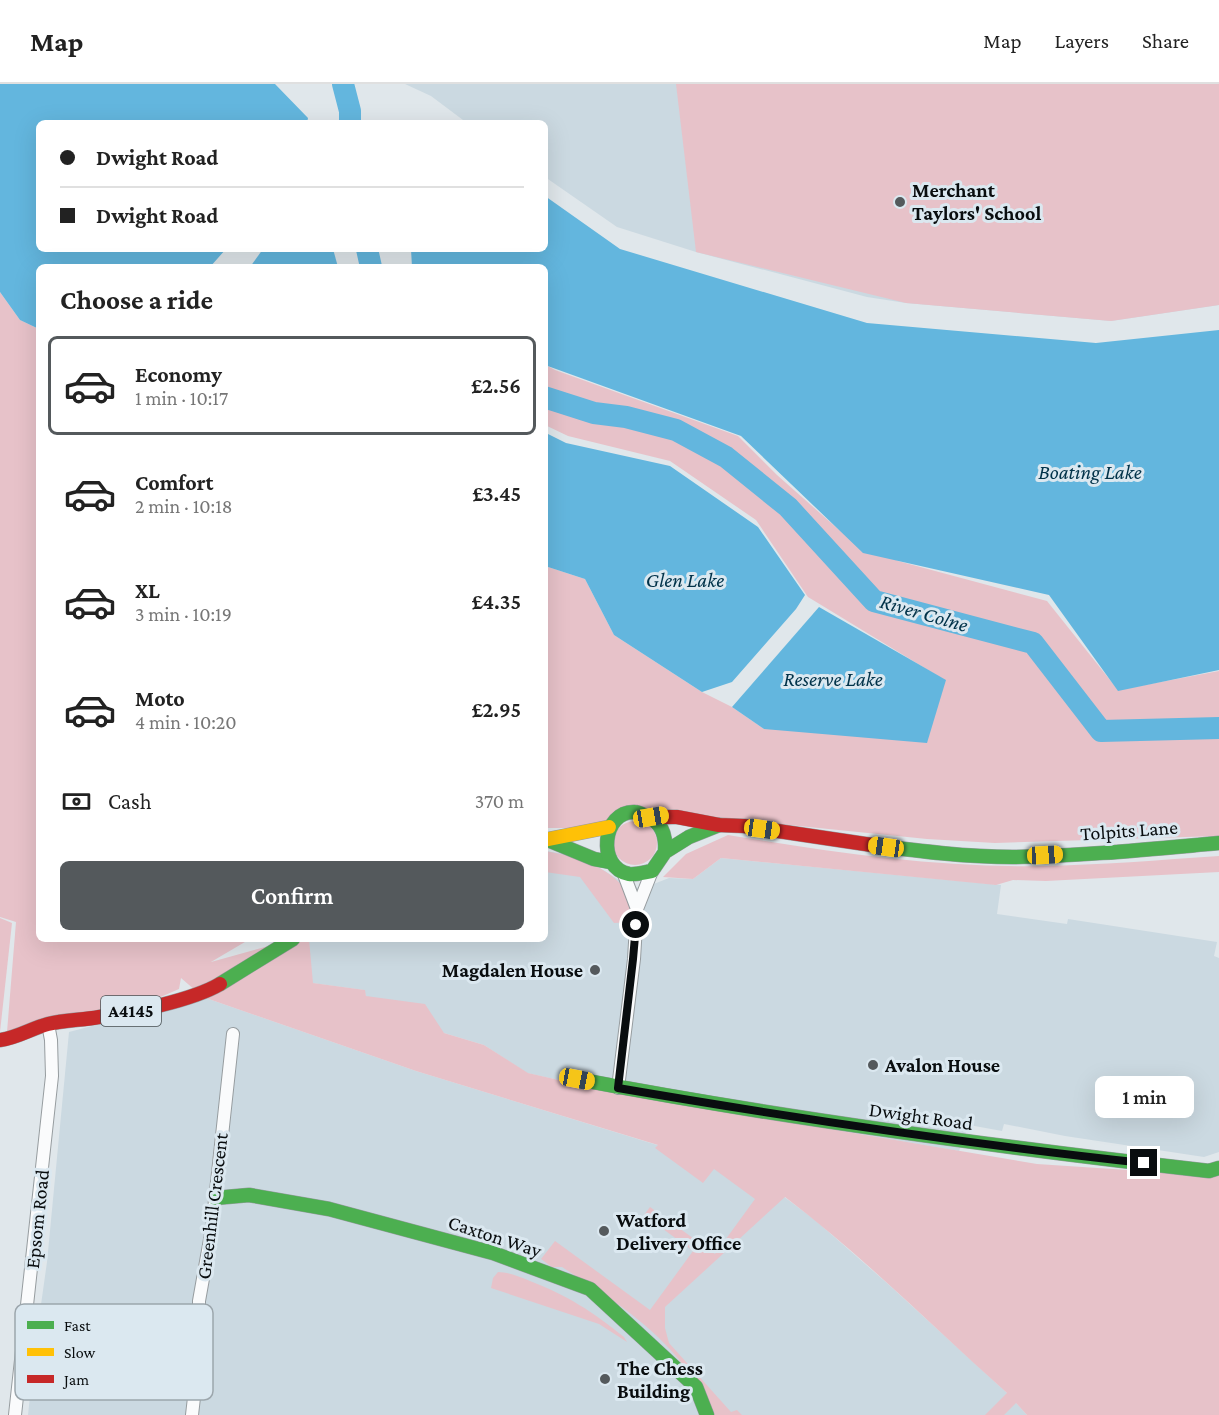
<!DOCTYPE html>
<html lang="en">
<head>
<meta charset="utf-8">
<style>
	:root { --surface:#fff; --page:#f2f2f2; --text:#222; --muted:#767676; --line:#e0e0e0; --accent:#54595c }
	body { margin:0; font-family:"Crimson Pro",serif; background:var(--page); color:var(--text); height:100vh; display:flex; flex-direction:column; font-size:22px; white-space:nowrap }
	* { box-sizing:border-box; margin:0 }
	p { font-size:20px; color:var(--muted) }
	.icon { flex:none; width:33px; height:33px; fill:none; stroke:currentColor; stroke-width:2; stroke-linecap:round; stroke-linejoin:round }
	.map { position:relative; flex:1; overflow:hidden }
	.side { position:absolute; left:36px; top:180px; width:512px; height:678px; display:flex; flex-direction:column; background:var(--surface); border-radius:9px; box-shadow:0 6px 24px #0002 }
	.side>* { flex:none }
	.top-card { position:absolute; left:36px; top:36px; width:512px; height:132px; border-radius:9px; box-shadow:0 6px 24px #0002; display:grid; align-content:center; height:132px; padding:0 24px; background:var(--surface) }
	.end { position:absolute; width:27px; height:27px; margin:-14px; border:8px solid #090d0f; background:#fff; box-shadow:0 0 0 3px #fff }
	.from { border-radius:50% }
	.bubble { position:absolute; height:42px; border-radius:9px; background:var(--surface); box-shadow:0 6px 24px #0002; font-size:20px; font-weight:600; line-height:42px; text-align:center }
	.car { position:absolute; width:18px; height:36px; margin:-18px -9px; border-radius:8px; box-shadow:0 0 4px 2px #0007; background:linear-gradient(#f5c518 24%,#345 0 40%,#f5c518 0 76%,#345 0 86%,#f5c518 0) }
	.top-card b { display:flex; align-items:center; gap:21px; height:57px; font-size:22px }
	.top-card b+b { border-top:2px solid var(--line) }
	.top-card i { width:15px; height:15px; background:var(--text) }
	ul { padding:0; list-style:none }
	li { display:flex; align-items:center; gap:18px; height:99px; margin:0 12px 9px; padding:0 12px; border:3px solid transparent; border-radius:9px }
	li div { flex:1 }
	li b { display:block; font-size:22px }
	li em { font-style:normal; font-weight:600 }
	li.selected { border-color:var(--accent) }
	li>.icon { width:54px; height:54px; stroke-width:1.5 }
	h2 { padding:0 24px; font-size:27px; line-height:72px }
	.pay { display:flex; align-items:center; gap:15px; height:66px; padding:0 24px; font-size:22px }
	.pay p { margin-inline-start:auto }
	.button { display:flex; gap:12px; margin-top:auto; padding:12px 24px }
	.button a { flex:1; height:69px; border-radius:9px; background:var(--accent); color:#fff; font-size:24px; font-weight:600; line-height:69px; text-align:center }
	header { display:flex; align-items:center; gap:36px; box-sizing:border-box; height:84px; padding:0 30px; background:var(--surface); border-bottom:2px solid var(--line) }
	header strong { font-size:28px }
	nav { display:flex; gap:33px; margin-inline-start:auto; font-size:21px }
	.map>svg:first-child { display:block }
	.built { fill:#cbd9e1 }
	.green { fill:#e7c2c9 }
	.water { fill:#63b6de }
	.lines { fill:none; stroke-linecap:round; stroke-linejoin:round }
	.river { stroke:#63b6de; stroke-width:22 }
	.street-casing { stroke:#969c9f; stroke-width:14 }
	.fast-casing { stroke:#969c9f; stroke-width:15 }
	.slow-casing { stroke:#969c9f; stroke-width:15 }
	.jam-casing { stroke:#969c9f; stroke-width:15 }
	.street { stroke:#fafbfc; stroke-width:12 }
	.fast { stroke:#4caf50; stroke-width:14 }
	.slow { stroke:#ffc107; stroke-width:14 }
	.jam { stroke:#c62828; stroke-width:14 }
	.route { stroke:#090d0f; stroke-width:8 }
	.poi-dot { fill:#54595c; stroke:#dbe8f0; stroke-width:2 }
	.labels { text-anchor:middle; stroke-width:6; stroke-linejoin:round; paint-order:stroke }
	.shield { fill:#dbe8f0; stroke:#484f52; stroke-width:1.5 }
	.shield-label { font-size:18px; font-weight:bold; fill:#090d0f }
	.poi-label { font-size:20px; font-weight:bold; fill:#090d0f; stroke:#dbe8f0; text-anchor:start }
	.street-label { font-size:20px; fill:#090d0f; stroke:#dbe8f0 }
	.water-label { font-size:21px; font-style:italic; fill:#013249; stroke:#dbe8f0 }
	.key { fill:#dbe8f0; stroke:#9ca6ac; stroke-width:1.5 }
	.key-label { font-size:16px; fill:#090d0f }
</style>
</head>
<body>
<header>
<strong>Map</strong>
<nav><a>Map</a><a>Layers</a><a>Share</a></nav>
</header>
<div class="map">
<svg width="1219" height="1331" viewBox="0 0 1219 1331">
	<rect width="100%" height="100%" fill="#e0e7eb"/>
	<g class="built">
		<polygon points="405,0 1219,0 1219,221 1111,237 906,219 867,213 696,168 617,143 545,93 544,39 467,39 431,12"/>
		<polygon points="545,767 565,770 595,781 619,796 641,805 669,794 693,795 721,774 1001,801 997,830 1067,840 1068,835 1217,858 1214,872 1219,874 1219,1068 1204,1073 1065,1052 1004,1040 1002,1047 969,1041 959,1067 616,1009 527,989 484,961 444,949 366,912 364,906 312,899 308,855 544,855"/>
		<polygon points="203,913 416,987 755,1091 815,1136 888,1200 1007,1309 1027,1331 28,1331 36,1256 47,1178 69,948"/>
	</g>
	<g class="green">
		<polygon points="676,0 1219,0 1219,221 1111,237 906,219 696,168"/>
		<path d="M 0,208 L 20,236 L 39,245 L 39,855 L 250,855 L 211,878 L 294,855 L 309,855 L 313,899 L 365,906 L 366,912 L 425,920 L 444,949 L 484,961 L 528,989 L 616,1009 L 1037,1080 L 1219,1092 L 1219,1331 L 1027,1331 L 1016,1319 L 1004,1331 L 985,1331 L 1007,1309 C 933,1243 863,1172 785,1113 L 665,1223 L 665,1244 L 669,1259 L 731,1328 L 737,1326 L 742,1331 L 714,1331 C 705,1315 696,1298 685,1283 C 651,1239 607,1212 562,1183 L 552,1183 L 541,1175 L 555,1157 L 650,1226 L 693,1167 L 644,1131 L 650,1123 L 715,1170 L 755,1115 L 714,1085 L 703,1099 L 655,1064 L 658,1061 L 416,987 L 203,913 L 181,894 L 179,905 L 156,915 L 7,948 L 16,838 L 0,833 Z"/>
		<polygon points="544,280 555,286 738,352 777,391 838,445 898,477 1047,517 1118,606 1219,587 1219,752 995,759 927,755 663,728 576,744 545,744 545,482 585,495 614,551 702,608 732,623 764,645 946,597 808,513 756,436 670,377 568,352 545,341"/>
		<circle cx="635" cy="759" r="22"/>
		<path d="M 728,751 C 831,768 936,784 1041,782 C 1100,781 1160,776 1219,772 L 1219,788 L 1046,797 L 1013,796 L 996,801 L 721,774 L 693,795 L 663,793 L 686,770 Z"/>
		<path d="M 545,767 C 574,772 617,784 630,814 C 633,821 632,830 632,838 L 614,839 L 580,793 L 545,788 Z"/>
		<polygon points="0,834 12,839 0,948"/>
		<path d="M 498,1188 C 508,1188 520,1193 530,1197 C 567,1211 593,1228 624,1253 L 627,1258 L 599,1240 L 491,1204 L 493,1194 Z"/>
	</g>
	<g class="water">
		<polygon points="0,0 275,0 308,34 307,39 39,39 39,165 226,165 210,183 39,183 39,245 20,236 0,208"/>
		<polygon points="545,112 620,165 867,239 1096,259 1219,246 1219,586 1118,607 1049,511 863,469 741,352 545,281 544,183 412,183 411,165 544,165"/>
		<polygon points="263,165 333,165 338,183 250,183"/>
		<polygon points="544,348 566,359 670,382 758,443 805,511 796,525 732,598 702,608 614,551 585,495 545,482"/>
		<polygon points="819,523 946,596 927,659 764,645 732,623"/>
	</g>
	<g class="lines">
		<g class="river">
			<polyline points="343,0 350,27 350,39"/>
			<polyline points="367,165 371,183"/>
			<polyline points="544,313 594,329 626,333 676,346 726,373 788,423 874,517 1033,559 1101,647 1219,644"/>
		</g>
		<defs>
			<g id="street">
				<polyline points="637,825 652,787"/>
				<polyline points="618,1004 634,875 637,825 623,788"/>
				<polyline points="15,1331 52,992 51,956 48,940"/>
				<polyline points="192,1331 199,1270 199,1217 212,1144 233,950"/>
			</g>
			<g id="fast">
				<polyline points="548,756 594,775 610,778"/>
				<path d="M 872,761 C 919,767 966,773 1013,773 C 1082,772 1151,765 1219,759"/>
				<path d="M 665,768 C 666,754 663,739 648,733 C 645,732 639,728 635,728 C 602,726 596,784 629,790 C 636,791 645,788 652,787 L 665,768 L 689,753 L 719,741"/>
				<polyline points="220,900 293,855"/>
				<path d="M 577,995 C 786,1035 997,1063 1209,1087 L 1219,1084"/>
				<polyline points="215,1114 249,1111 329,1125 493,1169 590,1205 696,1303 707,1331"/>
			</g>
			<polyline id="slow" points="544,756 609,743"/>
			<g id="jam">
				<polyline points="651,733 677,733 719,741 744,742 872,761"/>
				<path d="M 0,956 C 17,954 32,944 48,940 C 65,936 83,936 99,933 C 131,929 193,916 220,900"/>
			</g>
		</defs>
		<use href="#street" class="street-casing"/>
		<use href="#fast" class="fast-casing"/>
		<use href="#slow" class="slow-casing"/>
		<use href="#jam" class="jam-casing"/>
		<use href="#street" class="street"/>
		<use href="#fast" class="fast"/>
		<use href="#slow" class="slow"/>
		<use href="#jam" class="jam"/>
	</g>
	<g class="lines">
		<path class="route" d="M 636,841 L 633,875 L 618,1004 C 793,1034 968,1060 1144,1079"/>
	</g>
	<g class="poi-dot">
		<circle cx="900" cy="118" r="6"/>
		<circle cx="595" cy="886" r="6"/>
		<circle cx="873" cy="981" r="6"/>
		<circle cx="604" cy="1147" r="6"/>
		<circle cx="605" cy="1295" r="6"/>
	</g>
	<g class="labels">
		<rect class="shield" x="101" y="912" width="60" height="30" rx="4.5"/>
		<g class="shield-label">
			<text x="131" y="933">A4145</text>
		</g>
		<g class="poi-label">
			<text x="912" y="113">Merchant<tspan x="912" dy="23">Taylors' School</tspan></text>
			<text x="583" y="893" text-anchor="end">Magdalen House</text>
			<text x="885" y="988">Avalon House</text>
			<text x="616" y="1143">Watford<tspan x="616" dy="23">Delivery Office</tspan></text>
			<text x="617" y="1291">The Chess<tspan x="617" dy="23">Building</tspan></text>
		</g>
		<g class="street-label">
			<text transform="translate(1129 746) rotate(-4)" y="7">Tolpits Lane</text>
			<text transform="translate(921 1032) rotate(8)" y="7">Dwight Road</text>
			<text transform="translate(212 1122) rotate(-83)" y="7">Greenhill Crescent</text>
			<text transform="translate(37 1135) rotate(-84)" y="7">Epsom Road</text>
			<text transform="translate(495 1152) rotate(18)" y="7">Caxton Way</text>
		</g>
		<g class="water-label">
			<text x="1090" y="395">Boating Lake</text>
			<text x="685" y="503">Glen Lake</text>
			<text transform="translate(924 529) rotate(16)" y="7">River Colne</text>
			<text x="833" y="602">Reserve Lake</text>
		</g>
	</g>
	<rect x="15" y="1220" width="198" height="96" rx="9" class="key"/>
	<rect x="27" y="1237" width="27" height="8" fill="#4caf50"/>
	<rect x="27" y="1264" width="27" height="8" fill="#ffc107"/>
	<rect x="27" y="1291" width="27" height="8" fill="#c62828"/>
	<g class="key-label">
		<text x="64" y="1247">Fast</text>
		<text x="64" y="1274">Slow</text>
		<text x="64" y="1301">Jam</text>
	</g>
</svg>
<i class="end from" style="left:636px;top:841px"></i>
<i class="end" style="left:1144px;top:1079px"></i>
<div class="bubble" style="left:1095px;top:992px;width:99px">1 min</div>
<i class="car" style="left:651px;top:733px;rotate:81deg"></i>
<i class="car" style="left:762px;top:745px;rotate:98deg"></i>
<i class="car" style="left:886px;top:763px;rotate:278deg"></i>
<i class="car" style="left:1045px;top:771px;rotate:87deg"></i>
<i class="car" style="left:577px;top:995px;rotate:101deg"></i>
<div class="top-card">
<b><i class="from"></i>Dwight Road</b>
<b><i></i>Dwight Road</b>
</div>
<section class="side">
<h2>Choose a ride</h2>
<ul>
<li class="selected"><svg class="icon" aria-label="car" viewBox="0 0 24 24"><path d="M5 17H2v-5l4-1 3-4h7l3 4 3 1v5h-3M9 17h6M6 11h13"/><circle cx="7" cy="17" r="2"/><circle cx="17" cy="17" r="2"/></svg><div><b>Economy</b><p>1 min · 10:17</p></div><em>£2.56</em></li>
<li><svg class="icon" aria-label="car" viewBox="0 0 24 24"><path d="M5 17H2v-5l4-1 3-4h7l3 4 3 1v5h-3M9 17h6M6 11h13"/><circle cx="7" cy="17" r="2"/><circle cx="17" cy="17" r="2"/></svg><div><b>Comfort</b><p>2 min · 10:18</p></div><em>£3.45</em></li>
<li><svg class="icon" aria-label="car" viewBox="0 0 24 24"><path d="M5 17H2v-5l4-1 3-4h7l3 4 3 1v5h-3M9 17h6M6 11h13"/><circle cx="7" cy="17" r="2"/><circle cx="17" cy="17" r="2"/></svg><div><b>XL</b><p>3 min · 10:19</p></div><em>£4.35</em></li>
<li><svg class="icon" aria-label="car" viewBox="0 0 24 24"><path d="M5 17H2v-5l4-1 3-4h7l3 4 3 1v5h-3M9 17h6M6 11h13"/><circle cx="7" cy="17" r="2"/><circle cx="17" cy="17" r="2"/></svg><div><b>Moto</b><p>4 min · 10:20</p></div><em>£2.95</em></li>
</ul>
<div class="pay"><svg class="icon" aria-label="cash" viewBox="0 0 24 24"><path d="M3 7h18v10H3z"/><circle cx="12" cy="12" r="2"/></svg>Cash<p>370 m</p></div>
<div class="button"><a>Confirm</a></div>
</section>
</div>
</body>
</html>
